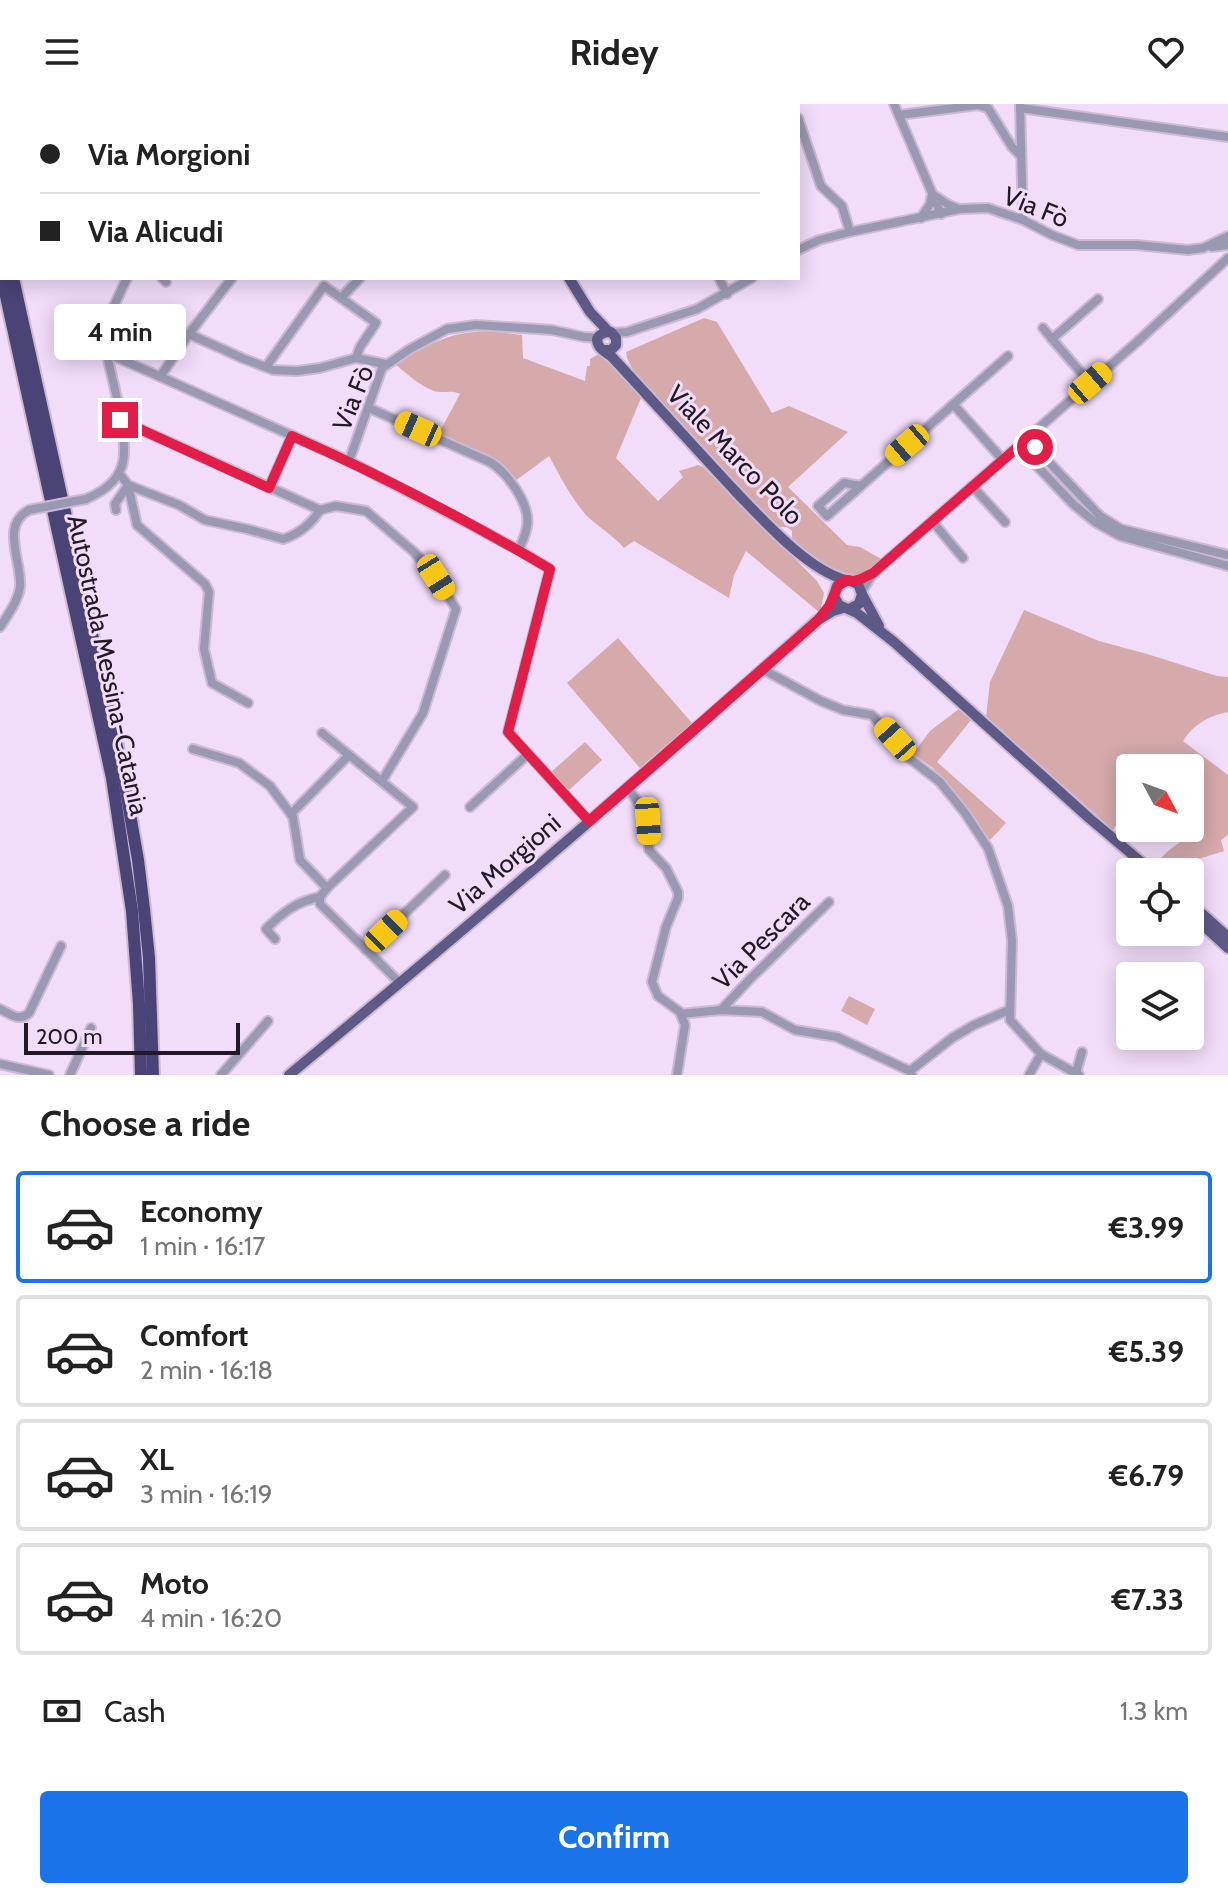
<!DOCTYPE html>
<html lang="en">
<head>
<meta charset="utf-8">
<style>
	:root { --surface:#fff; --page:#f2f2f2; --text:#222; --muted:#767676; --line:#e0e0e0; --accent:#1a73e8 }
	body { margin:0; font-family:Cabin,sans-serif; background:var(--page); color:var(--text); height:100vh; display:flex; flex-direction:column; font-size:30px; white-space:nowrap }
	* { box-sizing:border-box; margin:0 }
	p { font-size:26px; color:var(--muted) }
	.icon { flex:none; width:44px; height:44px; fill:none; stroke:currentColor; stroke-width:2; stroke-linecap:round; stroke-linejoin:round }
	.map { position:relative; height:971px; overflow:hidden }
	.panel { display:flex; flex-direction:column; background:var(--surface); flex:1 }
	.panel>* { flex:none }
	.banner { position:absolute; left:0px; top:0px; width:800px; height:176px; box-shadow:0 4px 20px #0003; display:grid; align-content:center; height:176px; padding:0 40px; background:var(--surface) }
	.needle { width:52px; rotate:131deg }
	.fabs { position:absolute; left:1116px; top:650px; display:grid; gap:16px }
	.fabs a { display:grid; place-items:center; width:88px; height:88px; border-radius:8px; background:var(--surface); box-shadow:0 4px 20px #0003; font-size:40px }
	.scale { position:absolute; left:24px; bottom:20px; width:216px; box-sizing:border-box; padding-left:8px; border:4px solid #211a24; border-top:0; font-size:22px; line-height:28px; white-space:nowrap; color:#211a24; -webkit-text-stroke:6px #f1dcf9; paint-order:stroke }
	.end { position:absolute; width:36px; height:36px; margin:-18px; border:10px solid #e11d48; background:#fff; box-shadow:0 0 0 4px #fff }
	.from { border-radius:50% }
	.bubble { position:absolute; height:56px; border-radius:8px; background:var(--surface); box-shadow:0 4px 20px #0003; font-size:26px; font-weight:800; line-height:56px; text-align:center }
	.car { position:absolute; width:24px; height:48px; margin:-24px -12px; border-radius:10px; box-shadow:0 0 6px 2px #0007; background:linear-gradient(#f5c518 24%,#345 0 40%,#f5c518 0 76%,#345 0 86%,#f5c518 0) }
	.banner b { display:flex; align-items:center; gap:28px; height:76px; font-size:30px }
	.banner b+b { border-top:2px solid var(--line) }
	.banner i { width:20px; height:20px; background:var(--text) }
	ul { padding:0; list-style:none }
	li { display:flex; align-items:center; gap:24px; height:112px; margin:0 16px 12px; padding:0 24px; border:4px solid var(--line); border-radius:8px }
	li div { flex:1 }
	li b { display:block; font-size:30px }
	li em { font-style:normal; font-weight:800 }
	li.current { border-color:var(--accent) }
	li>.icon { width:72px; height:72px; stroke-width:1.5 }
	h2 { padding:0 40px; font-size:36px; line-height:96px }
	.pay { display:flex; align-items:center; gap:20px; height:88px; padding:0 40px; font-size:30px }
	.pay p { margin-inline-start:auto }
	.action { display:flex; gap:16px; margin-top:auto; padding:16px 40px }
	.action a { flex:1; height:92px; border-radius:8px; background:var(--accent); color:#fff; font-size:32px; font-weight:800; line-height:92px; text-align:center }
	header { display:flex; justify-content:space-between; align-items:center; height:104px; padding:0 40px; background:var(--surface); font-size:36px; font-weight:800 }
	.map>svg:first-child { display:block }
	.green { fill:#d6a9ab }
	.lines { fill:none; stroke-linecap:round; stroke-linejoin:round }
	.minor-casing { stroke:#ccb9d3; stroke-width:12 }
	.major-casing { stroke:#ccb9d3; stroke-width:14 }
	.highway-casing { stroke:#ccb9d3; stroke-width:16 }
	.minor { stroke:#9a99b3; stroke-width:8 }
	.major { stroke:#5e5a87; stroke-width:10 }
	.highway { stroke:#4a4376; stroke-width:12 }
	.minor-bridge-casing { stroke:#ccb9d3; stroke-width:12; stroke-linecap:butt }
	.minor-bridge { stroke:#9a99b3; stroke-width:8 }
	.route { stroke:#e11d48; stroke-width:10 }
	.labels { text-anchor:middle; stroke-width:6; stroke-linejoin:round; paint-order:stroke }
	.street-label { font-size:26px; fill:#211a24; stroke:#f1dcf9 }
</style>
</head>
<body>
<header><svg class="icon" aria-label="menu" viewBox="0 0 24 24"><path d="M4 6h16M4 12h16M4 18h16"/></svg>Ridey<svg class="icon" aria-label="heart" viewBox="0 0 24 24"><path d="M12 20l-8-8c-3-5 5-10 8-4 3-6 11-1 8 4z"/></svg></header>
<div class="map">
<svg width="1228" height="971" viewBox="0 0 1228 971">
	<rect width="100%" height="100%" fill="#f1dcf9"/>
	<g class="green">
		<path d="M 704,214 L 717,218 L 772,309 L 789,302 L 848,328 L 788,383 L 847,441 L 860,443 L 883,456 L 868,468 L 853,474 L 826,465 L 792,434 L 792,427 L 787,423 L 778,423 L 646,282 C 638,272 627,261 626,248 Z"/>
		<path d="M 489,227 L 522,231 L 523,254 L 585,277 L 587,262 L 590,262 L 590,255 L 601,249 L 641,294 L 616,354 L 658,397 L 683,373 L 679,367 L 698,361 L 703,363 L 817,477 L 824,489 L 820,509 L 746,447 L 734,471 L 729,494 L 634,437 L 624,444 C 612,430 598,423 586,411 C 571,394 560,372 549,352 L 515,377 L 503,361 L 439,329 L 460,290 C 451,285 443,290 434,287 C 420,282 407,270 395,260 C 431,240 447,228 489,227 Z"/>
		<path d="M 1024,506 L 1099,537 L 1147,550 L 1217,572 L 1228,573 L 1228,608 C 1208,612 1194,620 1183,637 L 1228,671 L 1228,731 L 1221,736 L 1224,747 L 1163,766 L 1156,759 L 1168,747 L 1203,721 L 1190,709 L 1190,664 L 1130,664 L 1130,699 L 1113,726 L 986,613 L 990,578 Z"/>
		<polygon points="618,534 692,619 640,664 567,579"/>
		<polygon points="959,605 971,616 937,658 1006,719 990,736 943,675 933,664 913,650 930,627"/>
		<polygon points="585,638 602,656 568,687 551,668"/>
		<polygon points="849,892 875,905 867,921 841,907"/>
	</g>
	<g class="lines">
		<defs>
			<g id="minor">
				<polyline points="162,0 162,2"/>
				<polyline points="242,0 244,2"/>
				<polyline points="681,0 681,2"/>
				<polyline points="793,0 794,2"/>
				<polyline points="894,0 941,110"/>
				<polyline points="1020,1 1023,116"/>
				<polyline points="305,2 305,0"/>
				<polyline points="438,2 441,0"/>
				<polyline points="571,2 576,0"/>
				<polyline points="1020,4 1228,33"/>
				<polyline points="899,11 978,1 988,4 1012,43 1021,52"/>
				<polyline points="798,14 821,82 842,102 850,128"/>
				<polyline points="921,114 930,100 932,90 949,101 959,105"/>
				<polyline points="1212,143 1228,141"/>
				<polyline points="798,146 819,136 850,128 960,105 988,104 1023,116 1052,131 1078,141 1136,141 1188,146 1203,144 1228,132"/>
				<polyline points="162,174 166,178"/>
				<polyline points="719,174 727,190"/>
				<polyline points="341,194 360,174"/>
				<polyline points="1043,224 1052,235"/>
				<polyline points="613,229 627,228 697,205 752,174"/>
				<polyline points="189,230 242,254 273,266 297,267 320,264 356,254 385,260"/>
				<polyline points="107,249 349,357 519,446 550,465 508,628 589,717"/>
				<polyline points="266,263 324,182 376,219 360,243 356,254"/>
				<polyline points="160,273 189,230 232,174"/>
				<polyline points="1090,279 1052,235 1098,195"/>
				<polyline points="953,300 1002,355"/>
				<path d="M 369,304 L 490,358 C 507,368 531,401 527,422 C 526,430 522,438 519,446"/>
				<polyline points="120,316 320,406"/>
				<polyline points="1027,335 1100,412 1121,425 1228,451"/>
				<polyline points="1018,342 1073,400 1095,418 1120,432 1228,462"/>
				<polyline points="349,357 382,264 410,245 447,225 476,221 552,226 584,233 598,234"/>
				<path d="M 119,369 L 128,381 L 179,401 L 205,416 L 247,425 L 283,435 C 298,431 312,419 320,406"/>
				<polyline points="128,381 137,421 205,480 209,488 204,545 212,579 248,599"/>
				<polyline points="861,382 844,379 818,402 827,412 1008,252"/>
				<polyline points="972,382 1005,418"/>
				<polyline points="269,384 292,332"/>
				<path d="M 86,395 C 102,388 116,379 122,362 C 131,334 108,263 103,232 L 106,219 L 127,174"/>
				<polyline points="116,406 115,400 128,381"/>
				<polyline points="320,406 336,402 366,407 414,448 436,473 456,505 423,609 382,677"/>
				<polyline points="932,417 963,454"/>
				<polyline points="862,487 873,469 1137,238 1228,154"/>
				<path d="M 0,523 C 8,511 18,497 20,483 C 22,457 0,421 29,406"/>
				<polyline points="764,566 821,597 843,606 872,611 909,654 940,678 965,709 988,744 1008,802 1012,837 1010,916 1041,950 1079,971"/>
				<polyline points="322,629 413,703 327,784"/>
				<polyline points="193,645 239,659 270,682 293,713 300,756 327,784 320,793 320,800 400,879"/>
				<polyline points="628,684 642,704 648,717 649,746 666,764 678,788 678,794 666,823 652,878 658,892 680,908 685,921 677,971"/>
				<polyline points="470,703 528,650"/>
				<polyline points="291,710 349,651"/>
				<path d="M 275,835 L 266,825 C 282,809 297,797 320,793"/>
				<polyline points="366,846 445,771"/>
				<path d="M 0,905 C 10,910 20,918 29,909 L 61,842"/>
				<polyline points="721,906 750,875 829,798"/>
				<polyline points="681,910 721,906 762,908 795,926 837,933 910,967 912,971"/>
				<polyline points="0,960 49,971"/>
				<polyline points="910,967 952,934 974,921 1009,906"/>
				<polyline points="1076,969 1082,948"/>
				<polyline points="70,971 91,924"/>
				<polyline points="221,971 268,917"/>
				<polyline points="1029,971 1041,950"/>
			</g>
			<g id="major">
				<polyline points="510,2 511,0"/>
				<polyline points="569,174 590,208 609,228"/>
				<path d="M 603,246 L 611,246 L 616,241 L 616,234 L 611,228 C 603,228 593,232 599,242 C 601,246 608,250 612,253 C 654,298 695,344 737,389 C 765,418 808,466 846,476"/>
				<polyline points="862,490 879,522"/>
				<polyline points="849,505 859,500 862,490 858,480 848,476 837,482 834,492 839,501 857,509 894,538 1089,714 1153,768"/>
				<polyline points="1190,799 1228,833"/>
				<polyline points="1190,809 1228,844"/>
				<path d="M 289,971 C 468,823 645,672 818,516 L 833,507 L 843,504"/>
			</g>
			<g id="highway">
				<polyline points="0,117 2,126"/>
				<polyline points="0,140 2,149"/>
				<polyline points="0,165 112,674 132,807 139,900 141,971"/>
				<polyline points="13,174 123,670 138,756 144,805 149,854 153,971"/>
			</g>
		</defs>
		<use href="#minor" class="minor-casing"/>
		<use href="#major" class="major-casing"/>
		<use href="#highway" class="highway-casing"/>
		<use href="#minor" class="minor"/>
		<use href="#major" class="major"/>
		<use href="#highway" class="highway"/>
		<defs>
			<polyline id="minor-bridge" points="29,406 86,395"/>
		</defs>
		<use href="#minor-bridge" class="minor-bridge-casing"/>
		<use href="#minor-bridge" class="minor-bridge"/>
	</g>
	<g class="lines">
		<path class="route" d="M 120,316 L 269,384 L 292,332 C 379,370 468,417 550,465 L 508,628 L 589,717 L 818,516 L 829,502 L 839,480 L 845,476 L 853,477 L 861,475 L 873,469 L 1027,335 L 1035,343"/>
	</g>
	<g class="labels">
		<g class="street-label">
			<text transform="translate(1036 103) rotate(22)" y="9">Via Fò</text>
			<text transform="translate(353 294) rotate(-68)" y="9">Via Fò</text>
			<text transform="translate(735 351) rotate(46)" y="9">Viale Marco Polo</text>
			<text transform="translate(108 561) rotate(78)" y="9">Autostrada Messina-Catania</text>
			<text transform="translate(505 760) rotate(-41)" y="9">Via Morgioni</text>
			<text transform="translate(761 837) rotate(-45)" y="9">Via Pescara</text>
		</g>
	</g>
</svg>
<div class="fabs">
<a><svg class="needle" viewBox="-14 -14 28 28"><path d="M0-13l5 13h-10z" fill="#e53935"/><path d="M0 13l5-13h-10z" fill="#767676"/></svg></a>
<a><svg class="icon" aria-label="locate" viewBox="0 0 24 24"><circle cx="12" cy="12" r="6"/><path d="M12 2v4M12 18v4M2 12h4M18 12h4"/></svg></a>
<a><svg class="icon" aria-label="layers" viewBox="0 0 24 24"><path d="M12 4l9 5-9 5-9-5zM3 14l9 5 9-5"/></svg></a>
</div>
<div class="scale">200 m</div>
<i class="end from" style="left:1035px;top:343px"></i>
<i class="end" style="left:120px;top:316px"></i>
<div class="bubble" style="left:54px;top:200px;width:132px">4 min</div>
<i class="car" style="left:1090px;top:279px;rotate:49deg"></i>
<i class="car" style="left:418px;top:325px;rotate:294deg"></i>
<i class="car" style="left:907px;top:341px;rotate:229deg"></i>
<i class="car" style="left:436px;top:473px;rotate:148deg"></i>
<i class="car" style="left:895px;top:635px;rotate:318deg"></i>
<i class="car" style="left:648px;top:717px;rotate:176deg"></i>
<i class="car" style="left:386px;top:827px;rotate:46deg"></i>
<div class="banner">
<b><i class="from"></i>Via Morgioni</b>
<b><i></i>Via Alicudi</b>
</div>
</div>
<section class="panel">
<h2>Choose a ride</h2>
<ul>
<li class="current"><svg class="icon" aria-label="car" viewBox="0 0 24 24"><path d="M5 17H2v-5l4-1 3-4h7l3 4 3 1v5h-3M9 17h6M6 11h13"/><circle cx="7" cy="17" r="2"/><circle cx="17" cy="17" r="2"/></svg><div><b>Economy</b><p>1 min · 16:17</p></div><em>€3.99</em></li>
<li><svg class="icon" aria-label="car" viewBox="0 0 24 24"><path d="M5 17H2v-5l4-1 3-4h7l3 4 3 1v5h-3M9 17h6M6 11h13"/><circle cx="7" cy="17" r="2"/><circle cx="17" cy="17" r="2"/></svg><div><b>Comfort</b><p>2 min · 16:18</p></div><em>€5.39</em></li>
<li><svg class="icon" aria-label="car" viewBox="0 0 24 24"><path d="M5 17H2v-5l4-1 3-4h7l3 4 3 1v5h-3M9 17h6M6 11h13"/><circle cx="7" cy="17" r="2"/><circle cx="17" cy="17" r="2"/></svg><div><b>XL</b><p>3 min · 16:19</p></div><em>€6.79</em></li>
<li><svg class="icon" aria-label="car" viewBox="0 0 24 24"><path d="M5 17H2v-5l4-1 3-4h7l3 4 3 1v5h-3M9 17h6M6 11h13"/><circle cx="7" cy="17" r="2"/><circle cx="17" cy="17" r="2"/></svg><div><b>Moto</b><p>4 min · 16:20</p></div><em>€7.33</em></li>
</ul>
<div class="pay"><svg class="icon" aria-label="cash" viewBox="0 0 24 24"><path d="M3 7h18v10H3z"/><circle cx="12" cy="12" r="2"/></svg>Cash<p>1.3 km</p></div>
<div class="action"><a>Confirm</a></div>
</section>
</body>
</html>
